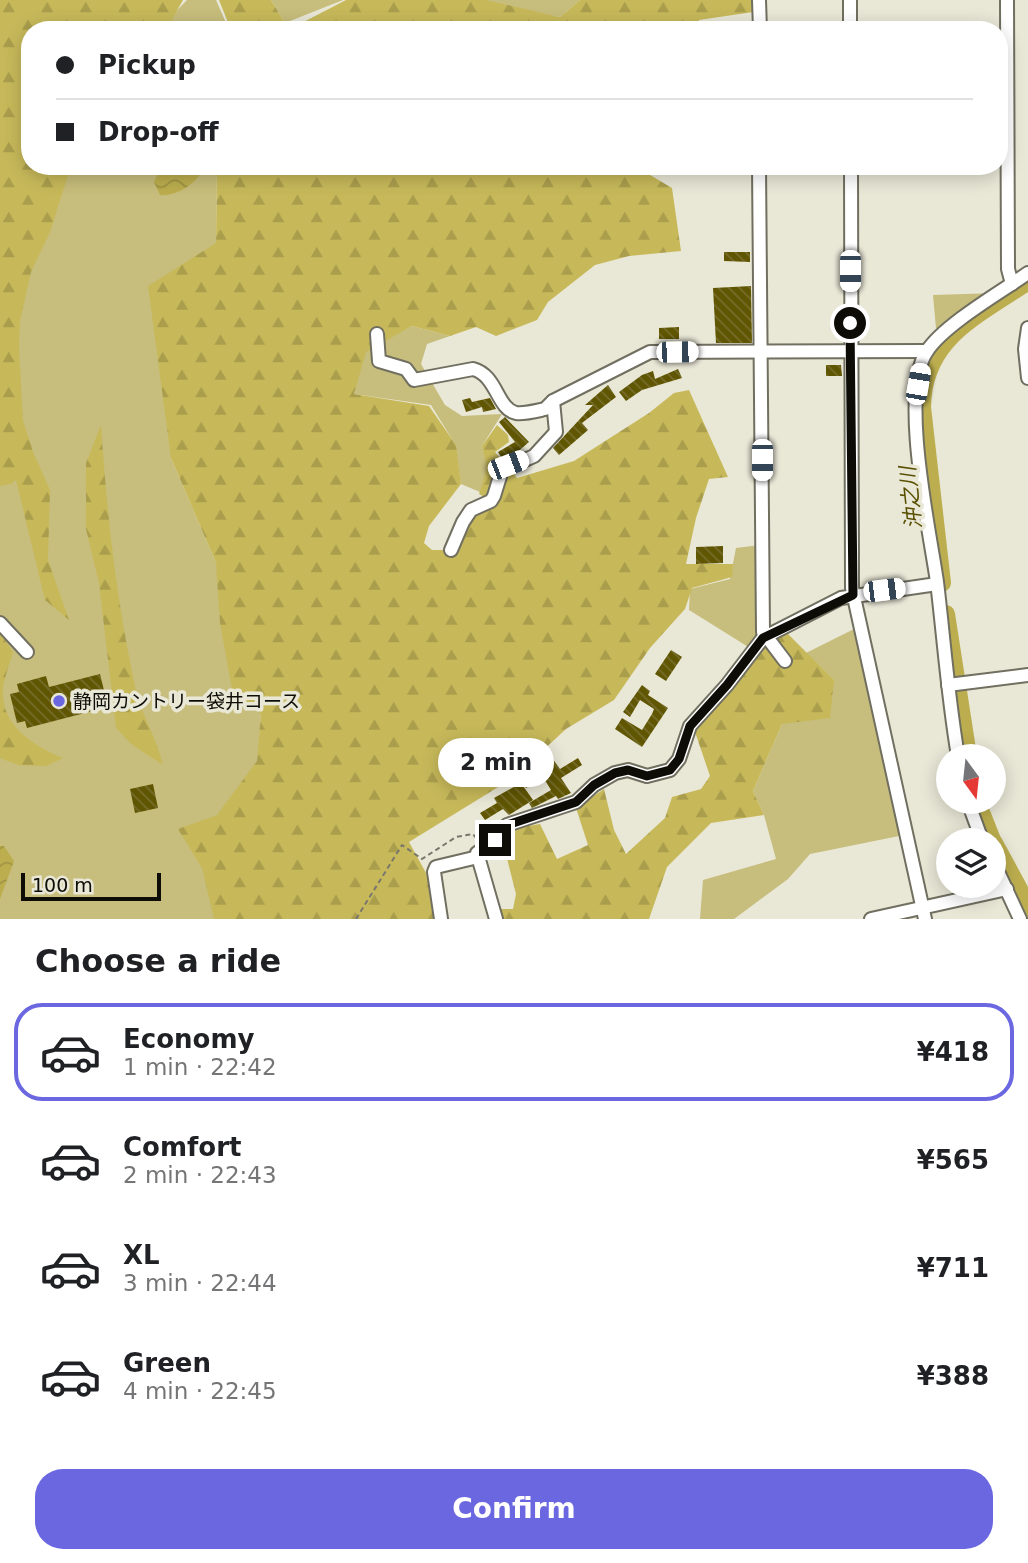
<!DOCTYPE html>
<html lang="en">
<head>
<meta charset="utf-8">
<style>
	:root { --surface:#fff; --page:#f6f6f6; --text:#202124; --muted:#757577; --line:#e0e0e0; --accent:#6b67e1 }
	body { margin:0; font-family:"DejaVu Sans","Noto Sans JP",sans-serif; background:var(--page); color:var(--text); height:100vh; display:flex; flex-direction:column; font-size:26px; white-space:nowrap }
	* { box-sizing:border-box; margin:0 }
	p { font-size:23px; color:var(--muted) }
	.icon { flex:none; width:38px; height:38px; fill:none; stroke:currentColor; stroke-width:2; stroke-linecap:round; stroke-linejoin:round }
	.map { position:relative; height:919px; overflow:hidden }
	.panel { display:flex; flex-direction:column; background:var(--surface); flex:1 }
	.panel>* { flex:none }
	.hud { position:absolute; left:21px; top:21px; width:987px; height:154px; border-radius:28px; box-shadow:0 4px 18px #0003; display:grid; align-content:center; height:154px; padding:0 35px; background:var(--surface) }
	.needle { width:46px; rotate:165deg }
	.tools { position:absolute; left:936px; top:744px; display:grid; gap:14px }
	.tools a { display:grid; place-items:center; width:70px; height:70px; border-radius:50%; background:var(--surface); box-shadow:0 4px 18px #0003; font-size:35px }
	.scale { position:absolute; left:21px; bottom:18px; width:140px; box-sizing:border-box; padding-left:7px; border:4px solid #0d0c07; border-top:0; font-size:19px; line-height:24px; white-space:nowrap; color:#0d0c07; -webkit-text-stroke:5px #e9e7d6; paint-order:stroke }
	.end { position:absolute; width:32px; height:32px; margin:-16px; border:9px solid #0d0c07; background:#fff; box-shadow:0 0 0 4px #fff }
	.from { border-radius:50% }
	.bubble { position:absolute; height:49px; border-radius:24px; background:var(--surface); box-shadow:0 4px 18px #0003; font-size:23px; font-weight:800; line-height:49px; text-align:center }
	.car { position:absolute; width:21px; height:42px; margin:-21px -10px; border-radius:9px; box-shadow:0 0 5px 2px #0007; background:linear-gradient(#fff 24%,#345 0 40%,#fff 0 76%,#345 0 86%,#fff 0) }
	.hud b { display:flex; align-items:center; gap:24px; height:66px; font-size:26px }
	.hud b+b { border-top:2px solid var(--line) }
	.hud i { width:18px; height:18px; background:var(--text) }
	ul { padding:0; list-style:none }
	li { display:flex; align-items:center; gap:21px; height:98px; margin:0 14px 10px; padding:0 21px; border:4px solid transparent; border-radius:28px }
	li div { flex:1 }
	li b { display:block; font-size:26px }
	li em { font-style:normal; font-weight:800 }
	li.selected { border-color:var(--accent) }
	li>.icon { width:63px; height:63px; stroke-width:1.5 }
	h2 { padding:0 35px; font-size:32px; line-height:84px }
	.action { display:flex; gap:14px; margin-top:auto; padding:14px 35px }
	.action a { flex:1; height:80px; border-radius:28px; background:var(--accent); color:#fff; font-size:28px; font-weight:800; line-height:80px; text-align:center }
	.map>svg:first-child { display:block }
	.grass { fill:#c7bd7c }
	.forest { fill:url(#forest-firs) }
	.water { fill:url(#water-waves) }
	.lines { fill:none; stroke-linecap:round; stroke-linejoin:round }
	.river { stroke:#bcae4e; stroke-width:18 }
	.building { fill:url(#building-back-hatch) }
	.minor-casing { stroke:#716f60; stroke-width:16 }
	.path { stroke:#79776c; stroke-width:2; stroke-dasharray:5 3.5; stroke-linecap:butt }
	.minor { stroke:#fff; stroke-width:12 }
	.route { stroke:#0d0c07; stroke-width:9 }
	.poi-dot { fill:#6b67e1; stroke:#e9e7d6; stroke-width:2.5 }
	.labels { text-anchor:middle; stroke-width:7; stroke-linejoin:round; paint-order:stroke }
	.poi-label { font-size:19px; fill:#0d0c07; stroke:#e9e7d6; text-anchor:start }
	.water-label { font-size:21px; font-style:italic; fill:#594f00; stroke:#e9e7d6 }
</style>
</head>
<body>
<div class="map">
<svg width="1028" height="919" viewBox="0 0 1028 919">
	<defs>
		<pattern id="forest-firs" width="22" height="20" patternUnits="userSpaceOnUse" patternTransform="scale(1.75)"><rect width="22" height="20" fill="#c7b95a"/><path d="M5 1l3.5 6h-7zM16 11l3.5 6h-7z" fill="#aa9e4d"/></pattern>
		<pattern id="water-waves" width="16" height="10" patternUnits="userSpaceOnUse" patternTransform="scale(1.75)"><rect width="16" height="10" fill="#bcae4e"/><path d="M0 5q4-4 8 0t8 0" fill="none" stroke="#a09443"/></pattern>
		<pattern id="building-back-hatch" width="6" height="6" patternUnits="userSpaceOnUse" patternTransform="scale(1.75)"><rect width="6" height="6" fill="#605500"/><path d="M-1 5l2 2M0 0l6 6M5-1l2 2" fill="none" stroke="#766d2d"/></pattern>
	</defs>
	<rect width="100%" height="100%" fill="#e9e7d6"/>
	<g class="grass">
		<polygon points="187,0 216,0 229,30 149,30 160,28"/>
		<polygon points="271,0 343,0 285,23"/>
		<polygon points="480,0 580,0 560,17"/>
		<polygon points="30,166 217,166 216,243 171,458 216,563 261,714 258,761 214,919 0,919 0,278"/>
		<polygon points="998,293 943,329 936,328 933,295"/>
		<polygon points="412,326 450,336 427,344 421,364 445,405 462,416 502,414 482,446 488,468 480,492 461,484 455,444 431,405 354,394 364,351"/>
		<polygon points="760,545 759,630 750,648 689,610 690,589 730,579 736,548"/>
		<polygon points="860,626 899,836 810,854 788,879 734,919 700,919 703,880 776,859 764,815 753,791 782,724 834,680 806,653"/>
	</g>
	<g class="forest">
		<polygon points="0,0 183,0 166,30 30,30 30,166 71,166 50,232 31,272 20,321 19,350 23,420 33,452 50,490 48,560 69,620 45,600 16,480 11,484 0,486"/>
		<polygon points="219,0 271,0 285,23 281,30 231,30"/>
		<polygon points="346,0 486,0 560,17 580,0 759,0 760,11 699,20 697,30 288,30"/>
		<polygon points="217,166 635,166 672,188 681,251 629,256 595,265 548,302 537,320 496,336 476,327 450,336 412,326 366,352 354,394 429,406 456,445 461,484 429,526 424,543 432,550 448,550 466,517 490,500 479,494 487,468 482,446 497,425 508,435 509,442 495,452 517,478 574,461 649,413 674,393 689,390 728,477 709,479 696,518 686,564 733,564 732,577 692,588 685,609 650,648 614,700 566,729 513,778 409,842 426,873 435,919 214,919 202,868 178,829 217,815 257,761 261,714 232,689 220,623 216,563 171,458 148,286 216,243"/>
		<path d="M 101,425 C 107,515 117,606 137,695 C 143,717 157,739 163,765 L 131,744 L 116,728 L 99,583 L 86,529 L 86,463 Z"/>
		<polygon points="782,628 834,680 830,718 782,724 753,791 764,815 711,823 667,867 649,919 500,919 497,909 513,909 516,894 502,839 516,828 540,824 557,859 588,845 576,808 604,789 614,830 626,854 665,818 672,797 701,789 710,776 695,732"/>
		<path d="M 0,633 L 13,652 C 10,663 4,677 3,689 C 0,725 34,746 63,758 L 46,766 L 18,765 L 0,758 Z"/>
	</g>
	<g class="water">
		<path d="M 161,166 L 204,166 C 200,182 176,197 160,195 L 154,182 Z"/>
		<polygon points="0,846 4,846 14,861 0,899"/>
	</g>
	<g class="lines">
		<g class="river">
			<path d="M 942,583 L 922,407 C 923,337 978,316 1028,281"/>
			<polyline points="946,614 968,756"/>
			<polyline points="977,802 992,840"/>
			<polyline points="994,843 1019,889 1028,914"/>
		</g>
	</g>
	<g class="building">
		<polygon points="704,166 750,166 750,174 704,173"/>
		<polygon points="724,252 750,252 750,262 724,261"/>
		<polygon points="751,286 752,343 716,343 713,288"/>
		<polygon points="679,327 679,339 659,339 659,328"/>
		<polygon points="826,365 841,365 842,376 826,376"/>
		<polygon points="678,369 682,378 642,390 626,401 619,392 642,375 653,371 655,379"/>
		<polygon points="608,385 616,397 582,423 588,430 559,455 553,448 593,405 585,405"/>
		<polygon points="470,398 472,402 490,398 496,409 483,412 482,407 466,412 462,400"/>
		<polygon points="505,417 529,442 514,455 503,460 498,452 515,442 499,422"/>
		<polygon points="723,546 723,563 696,564 696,547"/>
		<polygon points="671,650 682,657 666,681 655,674"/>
		<polygon points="100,674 108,707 27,728 25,721 17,723 10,694 19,692 17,684 46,676 49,687"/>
		<polygon points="642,685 650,691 648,695 668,708 642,747 615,729 622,718 642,730 652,714 654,709 640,700 630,717 623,712"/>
		<polygon points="552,758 560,769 578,758 582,765 561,778 571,793 558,799 556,796 532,808 529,803 551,790 543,777 526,788 521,781"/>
		<polygon points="521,783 533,800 509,815 503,809 485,820 480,813 497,803 494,798"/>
		<polygon points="153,784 158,808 135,813 130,789"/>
	</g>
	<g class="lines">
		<defs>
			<g id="minor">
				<polyline points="759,0 760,30"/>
				<polyline points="850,0 850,30"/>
				<polyline points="1007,0 1008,269 1012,284"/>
				<polyline points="759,166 763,632 785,661"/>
				<polyline points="851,166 852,588 925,919"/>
				<polyline points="1028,328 1025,349 1028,378"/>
				<path d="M 377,334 L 379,361 L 406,369 L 414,380 L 473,369 C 497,375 497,409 516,413 C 525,414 536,411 545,409 L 553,401 L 650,352 L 927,351"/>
				<polyline points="451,550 463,522 471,510 491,501 494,496 502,470 534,456 556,432 553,401"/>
				<polyline points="0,623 27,652"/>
				<polyline points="948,685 1028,675"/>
				<path d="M 958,756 C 948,698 944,640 937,582 C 930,532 899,392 927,351 C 945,324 1001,292 1028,273"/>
				<polyline points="968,802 982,840"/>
				<polyline points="994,863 1020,919"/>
				<polyline points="441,919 434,872 436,867 478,857"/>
				<polyline points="496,919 477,853 495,840 507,825 576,802 594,785 615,773 628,770 647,776 670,770 679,759 690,726 727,685 763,638 841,598 937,584"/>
				<polyline points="871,919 1007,889"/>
			</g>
		</defs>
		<use href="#minor" class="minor-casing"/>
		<polyline class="path" points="356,919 402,845 422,859 456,837 473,834 476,838"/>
		<use href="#minor" class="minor"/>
	</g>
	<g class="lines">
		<polyline class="route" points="495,840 507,825 576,802 594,785 615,773 628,770 647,776 670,770 679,759 690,726 727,685 763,638 853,595 850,323"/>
	</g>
	<circle class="poi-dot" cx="59" cy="701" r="7"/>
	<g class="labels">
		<g class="poi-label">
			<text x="73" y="708">静岡カントリー袋井コース</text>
		</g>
		<g class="water-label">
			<text transform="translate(911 498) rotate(-96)" y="7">沖之川</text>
		</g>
	</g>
</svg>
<div class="tools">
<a><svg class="needle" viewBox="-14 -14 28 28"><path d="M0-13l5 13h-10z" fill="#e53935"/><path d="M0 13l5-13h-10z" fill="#757577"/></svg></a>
<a><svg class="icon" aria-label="layers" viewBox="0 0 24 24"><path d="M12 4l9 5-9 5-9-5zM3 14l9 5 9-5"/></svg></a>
</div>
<div class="scale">100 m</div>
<i class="end from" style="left:850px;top:323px"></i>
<i class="end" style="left:495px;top:840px"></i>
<div class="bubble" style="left:438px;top:738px;width:116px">2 min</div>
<i class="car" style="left:850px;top:271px;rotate:180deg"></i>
<i class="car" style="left:677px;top:352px;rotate:89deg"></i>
<i class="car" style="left:918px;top:384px;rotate:10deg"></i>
<i class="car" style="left:762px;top:460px;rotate:180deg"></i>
<i class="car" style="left:508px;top:465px;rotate:69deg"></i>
<i class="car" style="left:884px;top:590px;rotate:83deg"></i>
<div class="hud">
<b><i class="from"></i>Pickup</b>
<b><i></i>Drop-off</b>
</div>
</div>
<section class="panel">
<h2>Choose a ride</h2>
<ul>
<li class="selected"><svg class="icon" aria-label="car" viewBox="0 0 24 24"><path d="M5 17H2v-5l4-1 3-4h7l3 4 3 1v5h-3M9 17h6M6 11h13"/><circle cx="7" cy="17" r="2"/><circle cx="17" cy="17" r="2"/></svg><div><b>Economy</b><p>1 min · 22:42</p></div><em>¥418</em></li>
<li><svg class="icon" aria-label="car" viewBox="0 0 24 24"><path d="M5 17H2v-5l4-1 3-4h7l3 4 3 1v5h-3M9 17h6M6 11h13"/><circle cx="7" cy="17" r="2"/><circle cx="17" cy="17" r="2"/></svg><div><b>Comfort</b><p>2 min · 22:43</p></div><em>¥565</em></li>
<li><svg class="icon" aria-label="car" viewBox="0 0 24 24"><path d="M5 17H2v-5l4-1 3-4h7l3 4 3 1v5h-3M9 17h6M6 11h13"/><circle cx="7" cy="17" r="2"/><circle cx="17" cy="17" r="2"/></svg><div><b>XL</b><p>3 min · 22:44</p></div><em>¥711</em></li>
<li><svg class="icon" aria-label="car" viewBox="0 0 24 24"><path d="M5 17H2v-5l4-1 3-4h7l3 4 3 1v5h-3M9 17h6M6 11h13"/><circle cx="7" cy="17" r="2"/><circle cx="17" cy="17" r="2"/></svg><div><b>Green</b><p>4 min · 22:45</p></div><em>¥388</em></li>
</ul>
<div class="action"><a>Confirm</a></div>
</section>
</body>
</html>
